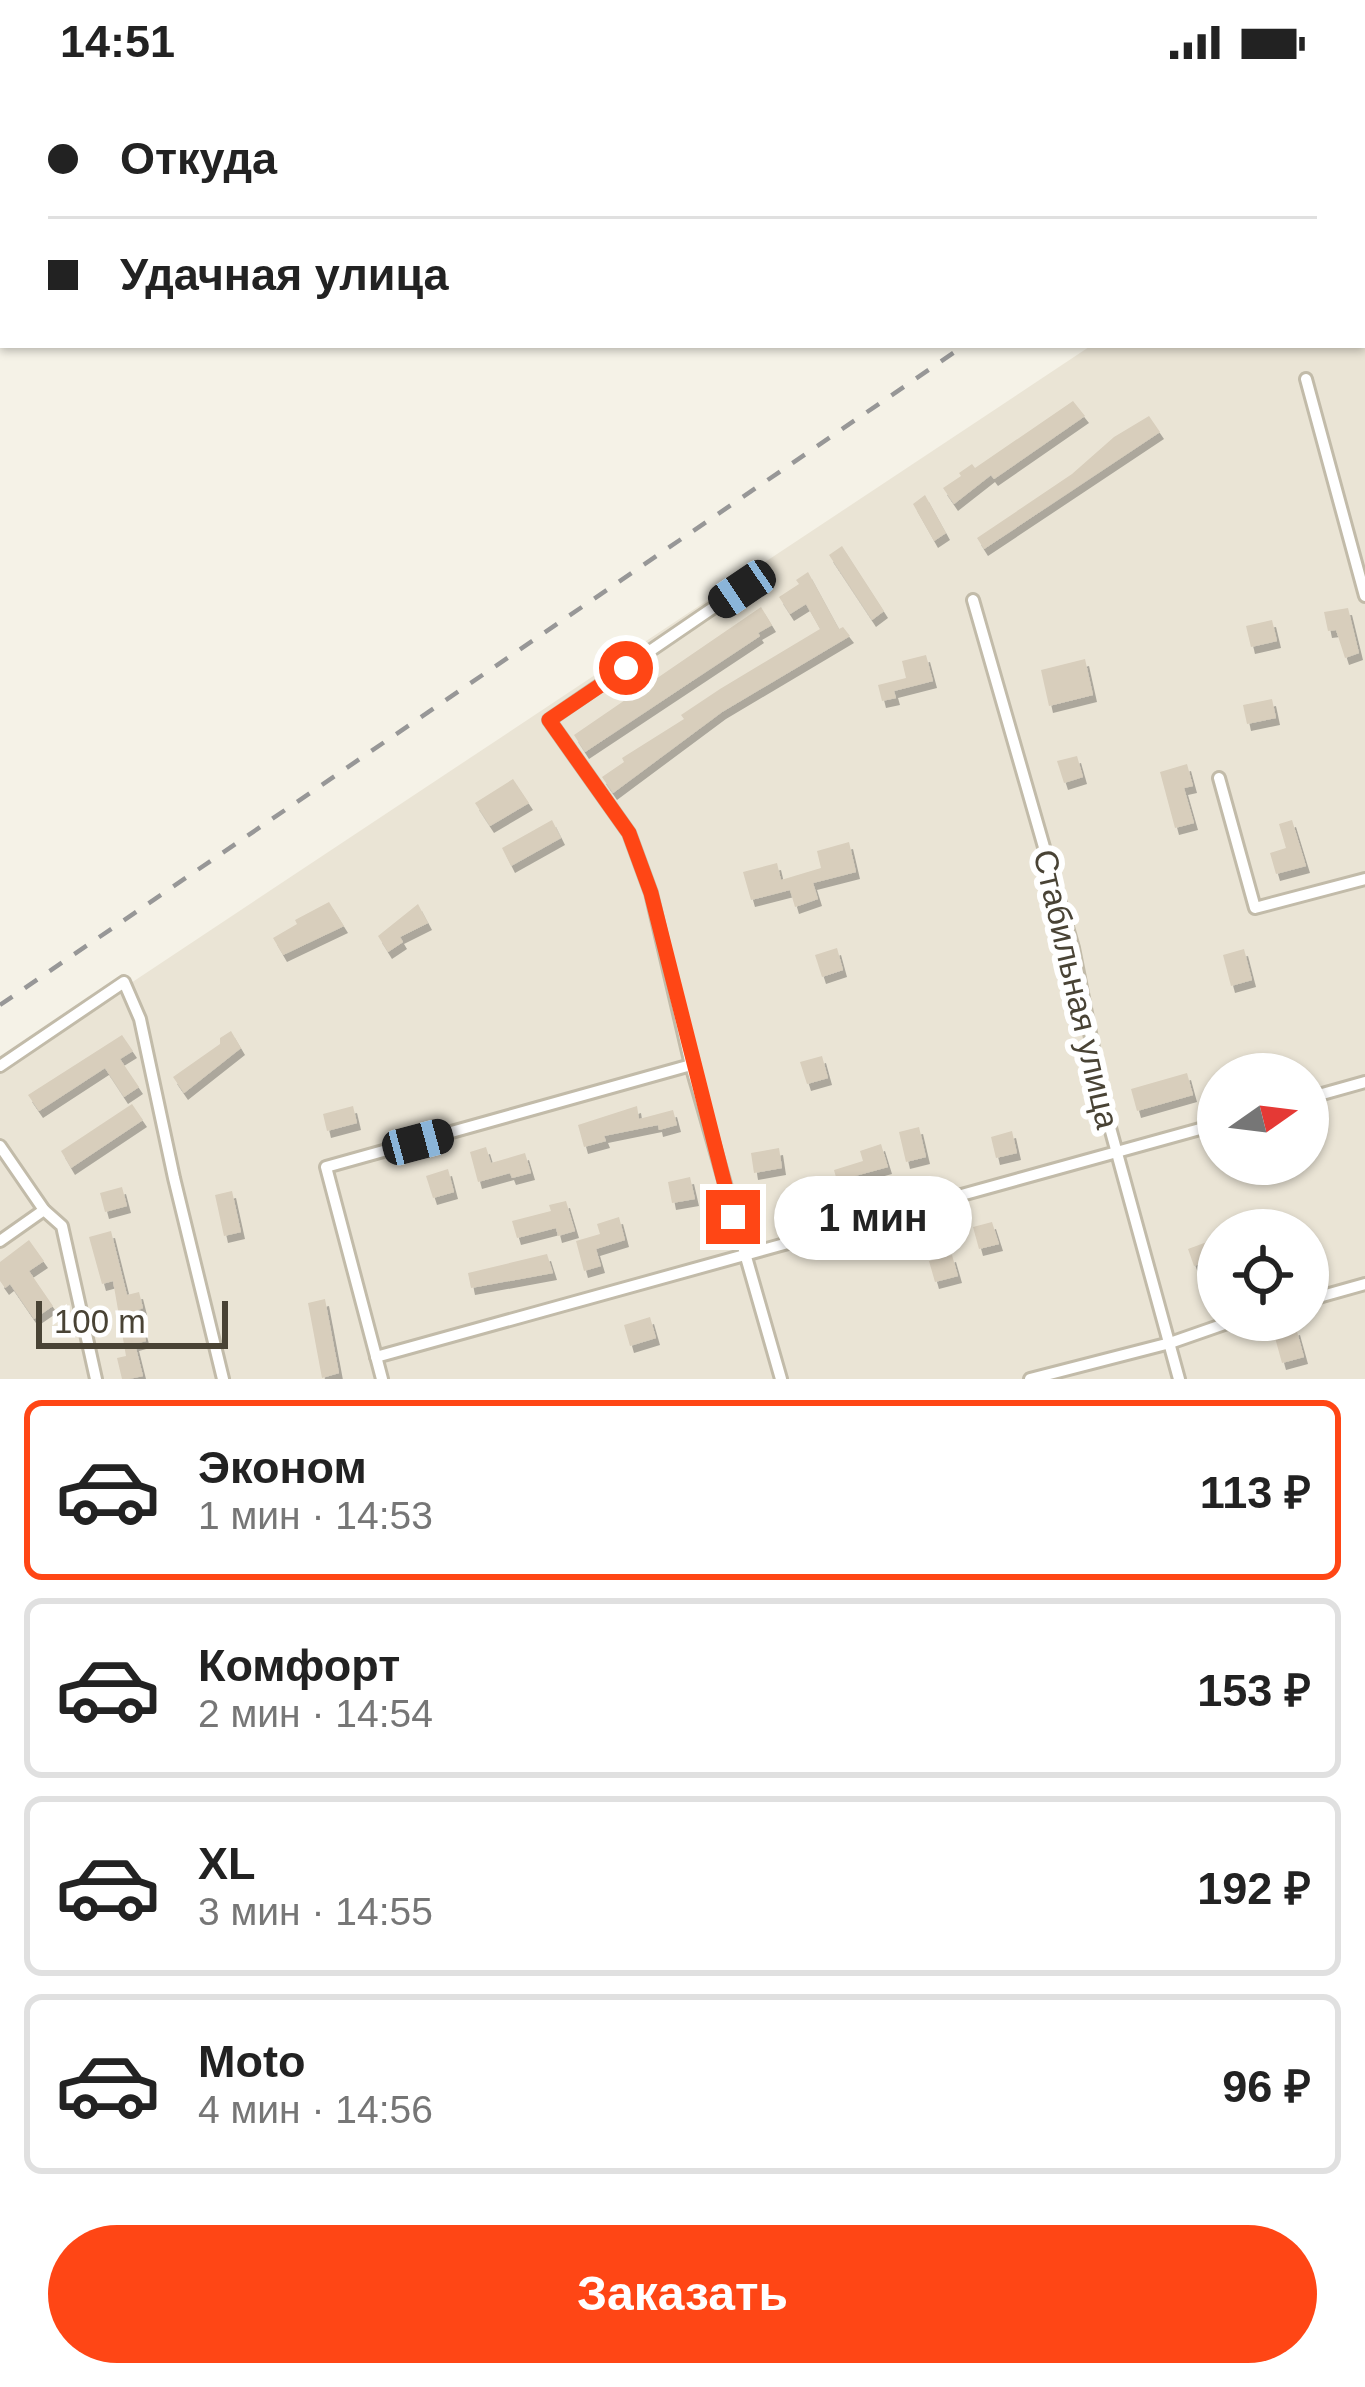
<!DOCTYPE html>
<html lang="ru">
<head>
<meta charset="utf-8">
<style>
	:root { --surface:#fff; --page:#f2f2f2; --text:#222; --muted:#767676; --line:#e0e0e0; --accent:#ff4615 }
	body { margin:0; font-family:Helvetica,sans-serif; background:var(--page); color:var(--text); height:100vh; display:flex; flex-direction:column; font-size:45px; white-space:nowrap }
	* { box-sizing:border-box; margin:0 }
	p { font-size:39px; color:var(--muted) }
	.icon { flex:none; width:66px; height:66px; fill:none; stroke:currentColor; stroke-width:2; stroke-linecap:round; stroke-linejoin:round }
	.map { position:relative; height:1295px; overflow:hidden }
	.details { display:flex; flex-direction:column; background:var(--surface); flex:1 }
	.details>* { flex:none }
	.hud { position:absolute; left:0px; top:0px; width:1365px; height:264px; box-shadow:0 3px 9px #0004; display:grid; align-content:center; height:264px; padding:0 48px; background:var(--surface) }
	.needle { width:78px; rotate:76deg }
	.tools { position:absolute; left:1197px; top:969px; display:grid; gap:24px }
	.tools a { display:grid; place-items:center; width:132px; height:132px; border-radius:50%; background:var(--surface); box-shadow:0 3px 9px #0004; font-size:60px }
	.scale { position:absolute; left:36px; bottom:30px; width:192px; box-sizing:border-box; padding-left:12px; border:6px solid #494335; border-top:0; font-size:33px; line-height:42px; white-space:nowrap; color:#494335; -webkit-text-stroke:9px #fff; paint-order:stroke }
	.end { position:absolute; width:54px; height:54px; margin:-27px; border:15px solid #ff4615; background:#fff; box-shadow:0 0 0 6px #fff }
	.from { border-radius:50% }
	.bubble { position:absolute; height:84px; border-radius:42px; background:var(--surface); box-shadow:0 3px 9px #0004; font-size:39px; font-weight:700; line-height:84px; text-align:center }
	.car { position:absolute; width:36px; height:72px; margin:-36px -18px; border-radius:15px; box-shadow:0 0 9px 3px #0007; background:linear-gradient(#222 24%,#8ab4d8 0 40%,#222 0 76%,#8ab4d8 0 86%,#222 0) }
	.hud b { display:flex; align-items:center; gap:42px; height:114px; font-size:45px }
	.hud b+b { border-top:3px solid var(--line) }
	.hud i { width:30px; height:30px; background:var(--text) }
	ul { padding:21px 0 0; list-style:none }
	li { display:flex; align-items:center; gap:36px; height:180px; margin:0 24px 18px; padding:0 24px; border:6px solid var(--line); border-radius:18px }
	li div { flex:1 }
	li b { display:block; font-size:45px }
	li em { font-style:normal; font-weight:700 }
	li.active { border-color:var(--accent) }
	li>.icon { width:108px; height:108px; stroke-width:1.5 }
	.button { display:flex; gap:24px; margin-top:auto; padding:24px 48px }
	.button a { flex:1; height:138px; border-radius:72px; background:var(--accent); color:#fff; font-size:48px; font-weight:700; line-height:138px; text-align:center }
	.status { display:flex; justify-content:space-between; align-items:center; height:84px; padding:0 60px; background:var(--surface); direction:ltr }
	.status svg { height:33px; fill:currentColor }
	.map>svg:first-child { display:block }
	.residential { fill:#eae4d5; fill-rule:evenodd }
	.building { fill:#d8cebc; filter:url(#shadow) }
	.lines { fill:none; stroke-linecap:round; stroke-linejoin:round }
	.street-casing { stroke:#c2bba9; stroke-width:16 }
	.street { stroke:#fff; stroke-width:10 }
	.rail { stroke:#979797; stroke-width:4.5; stroke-dasharray:15 15; stroke-linecap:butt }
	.route { stroke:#ff4615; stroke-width:15 }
	.labels { text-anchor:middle; stroke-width:12; stroke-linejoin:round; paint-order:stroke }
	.street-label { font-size:33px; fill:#494335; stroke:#fff }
</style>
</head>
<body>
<div class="status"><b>14:51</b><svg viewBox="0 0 49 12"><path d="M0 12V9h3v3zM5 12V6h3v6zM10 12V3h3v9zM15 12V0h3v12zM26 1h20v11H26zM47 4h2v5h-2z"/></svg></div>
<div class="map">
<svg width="1365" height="1295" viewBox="0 0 1365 1295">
	<defs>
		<filter id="shadow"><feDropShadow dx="4" dy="7" stdDeviation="0" flood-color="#0004"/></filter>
	</defs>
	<rect width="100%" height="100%" fill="#f5f2e7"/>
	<g class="residential">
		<polygon points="0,0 665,0 3,3 0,155"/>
		<path d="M 1365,80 L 1365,1295 L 0,1295 L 0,986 L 1092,261 L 1362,261 ZM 1218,990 L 1308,990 L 1308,1080 L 1218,1080 ZM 1218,1146 L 1308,1146 L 1308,1236 L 1218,1236 Z"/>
	</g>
	<g class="building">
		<polygon points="1073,317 1085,332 994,395 991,391 954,420 943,404 961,392 959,389 972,380 975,384"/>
		<polygon points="1149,332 1160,348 984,465 977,454 1072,390 1114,353"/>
		<polygon points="925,411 946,449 934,457 913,420"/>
		<polygon points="842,462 884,527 872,536 829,471"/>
		<polygon points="808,488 839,545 843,543 850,552 722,628 613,709 602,693 624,678 622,674 684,635 681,631 720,605 820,545 806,520 790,530 779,513 799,500 796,496"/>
		<polygon points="761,523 772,541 758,549 760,552 585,668 574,651"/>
		<polygon points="1348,524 1359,569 1345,574 1336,546 1328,547 1324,528"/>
		<polygon points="1272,536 1277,557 1251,563 1246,542"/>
		<polygon points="926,571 933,597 894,607 896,614 882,617 878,601 906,594 902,577"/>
		<polygon points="1085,575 1093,611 1049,622 1041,586"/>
		<polygon points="1272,615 1276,634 1247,640 1243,621"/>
		<polygon points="1077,672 1083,693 1064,699 1057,677"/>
		<polygon points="1187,680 1193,702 1184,704 1194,739 1175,744 1160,688"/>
		<polygon points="513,695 529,719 490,742 475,719"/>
		<polygon points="552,736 561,754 511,782 502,764"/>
		<polygon points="1292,736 1306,782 1276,790 1270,769 1286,764 1279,740"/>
		<polygon points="849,758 856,788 813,799 818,815 795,823 790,806 751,816 743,788 777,779 781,796 821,784 817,767"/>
		<polygon points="329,818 344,842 283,871 273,854 297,840 295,836"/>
		<polygon points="418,820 428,839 400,853 403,858 388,868 378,852"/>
		<polygon points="837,864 843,886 822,893 815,871"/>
		<polygon points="1244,865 1252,896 1231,902 1223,871"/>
		<polygon points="231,947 241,964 184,1009 173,993 220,960 220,954"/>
		<polygon points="122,951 133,967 120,975 139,1003 124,1013 105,984 39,1027 28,1011"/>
		<polygon points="822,972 828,994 807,1000 800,978"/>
		<polygon points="1187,989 1193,1011 1137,1027 1131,1005"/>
		<polygon points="132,1020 143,1036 71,1084 61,1067"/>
		<polygon points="353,1022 357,1039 327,1047 323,1030"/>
		<polygon points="637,1022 639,1035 673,1026 677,1041 659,1046 658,1041 604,1052 606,1057 584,1063 578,1041"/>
		<polygon points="919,1043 926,1073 906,1078 899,1048"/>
		<polygon points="1012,1047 1017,1069 996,1074 991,1053"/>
		<polygon points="881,1060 888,1083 855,1092 859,1106 841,1111 834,1086 863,1077 860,1067"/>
		<polygon points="486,1063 491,1079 525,1069 531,1089 512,1094 510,1089 478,1098 470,1068"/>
		<polygon points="779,1064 782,1084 754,1089 751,1069"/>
		<polygon points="448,1085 454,1108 433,1114 426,1092"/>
		<polygon points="690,1093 695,1115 672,1119 668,1098"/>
		<polygon points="122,1103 127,1122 105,1128 100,1109"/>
		<polygon points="232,1107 241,1148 224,1152 215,1111"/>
		<polygon points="566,1117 575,1147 558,1152 556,1144 517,1154 512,1137 551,1127 549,1121"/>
		<polygon points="619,1133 625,1156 596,1165 601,1182 584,1187 576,1157 600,1150 597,1140"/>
		<polygon points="992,1138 999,1160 979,1165 973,1143"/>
		<polygon points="111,1147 127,1211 139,1208 143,1224 138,1226 146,1257 135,1260 143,1292 129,1295 122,1295 117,1274 126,1272 113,1197 102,1200 89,1153"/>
		<polygon points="1215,1155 1218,1173 1194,1182 1188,1165"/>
		<polygon points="29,1156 44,1177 29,1187 53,1222 34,1235 10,1200 5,1204 0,1197 0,1178"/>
		<polygon points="547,1170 553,1189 471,1204 468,1189"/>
		<polygon points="952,1171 958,1192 935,1198 929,1177"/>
		<polygon points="325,1215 339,1289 322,1294 308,1219"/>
		<polygon points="650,1233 656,1254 630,1262 624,1241"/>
		<polygon points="1296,1244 1304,1273 1282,1279 1274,1250"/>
	</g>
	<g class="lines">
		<defs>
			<g id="street">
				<polyline points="92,0 93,3"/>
				<polyline points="445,0 446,3"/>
				<polyline points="654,3 665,0"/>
				<polyline points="1306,295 1365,512"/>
				<polyline points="742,504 549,636 629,749 651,809 691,981 781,1295"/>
				<polyline points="973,516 1073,864 1106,1029 1179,1295"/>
				<polyline points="1219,694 1255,824 1365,795"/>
				<polyline points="0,982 124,898 140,935 174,1094 223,1295"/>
				<polyline points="1308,1014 1365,998"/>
				<polyline points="0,1062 44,1126 62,1142 96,1295"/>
				<polyline points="0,1157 44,1126"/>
				<polyline points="1308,1216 1365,1200"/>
				<polyline points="376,1273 1218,1040"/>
				<polyline points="382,1295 326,1083 691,981"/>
				<polyline points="1030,1295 1170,1259 1236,1236"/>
			</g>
		</defs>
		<use href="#street" class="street-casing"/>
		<use href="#street" class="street"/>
		<g class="rail">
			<polyline points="1342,3 1346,0"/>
			<polyline points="0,921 965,261"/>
		</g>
	</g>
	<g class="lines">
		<polyline class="route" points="626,584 549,636 629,749 651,809 733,1133"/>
	</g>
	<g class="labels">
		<g class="street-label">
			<text transform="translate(1077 905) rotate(77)" y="12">Стабильная улица</text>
		</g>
	</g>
</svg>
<div class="tools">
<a><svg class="needle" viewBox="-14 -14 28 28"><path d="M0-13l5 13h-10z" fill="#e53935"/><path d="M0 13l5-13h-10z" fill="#767676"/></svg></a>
<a><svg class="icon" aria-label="locate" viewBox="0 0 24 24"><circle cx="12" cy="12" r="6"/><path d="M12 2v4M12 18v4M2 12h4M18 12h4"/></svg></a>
</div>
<div class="scale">100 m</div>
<i class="end from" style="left:626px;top:584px"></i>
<i class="end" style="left:733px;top:1133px"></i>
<div class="bubble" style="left:774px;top:1092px;width:198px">1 мин</div>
<i class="car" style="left:742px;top:505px;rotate:236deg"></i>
<i class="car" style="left:418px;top:1058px;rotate:75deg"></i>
<div class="hud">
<b><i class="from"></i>Откуда</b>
<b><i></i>Удачная улица</b>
</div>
</div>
<section class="details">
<ul>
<li class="active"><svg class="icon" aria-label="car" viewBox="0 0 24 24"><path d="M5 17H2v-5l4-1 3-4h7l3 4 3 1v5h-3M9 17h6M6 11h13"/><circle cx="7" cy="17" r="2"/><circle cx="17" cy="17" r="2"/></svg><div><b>Эконом</b><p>1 мин · 14:53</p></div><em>113 ₽</em></li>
<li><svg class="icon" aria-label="car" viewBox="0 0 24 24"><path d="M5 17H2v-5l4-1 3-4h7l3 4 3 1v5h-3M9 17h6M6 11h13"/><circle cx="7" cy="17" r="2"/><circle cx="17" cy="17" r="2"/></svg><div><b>Комфорт</b><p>2 мин · 14:54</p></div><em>153 ₽</em></li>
<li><svg class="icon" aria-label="car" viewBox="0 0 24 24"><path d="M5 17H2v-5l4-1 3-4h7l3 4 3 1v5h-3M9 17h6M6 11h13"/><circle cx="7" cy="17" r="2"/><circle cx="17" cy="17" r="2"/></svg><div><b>XL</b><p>3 мин · 14:55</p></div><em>192 ₽</em></li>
<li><svg class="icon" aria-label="car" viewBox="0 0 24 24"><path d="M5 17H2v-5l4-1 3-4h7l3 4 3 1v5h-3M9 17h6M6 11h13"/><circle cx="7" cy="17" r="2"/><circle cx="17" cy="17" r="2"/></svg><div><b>Moto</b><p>4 мин · 14:56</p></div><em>96 ₽</em></li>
</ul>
<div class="button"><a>Заказать</a></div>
</section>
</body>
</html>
